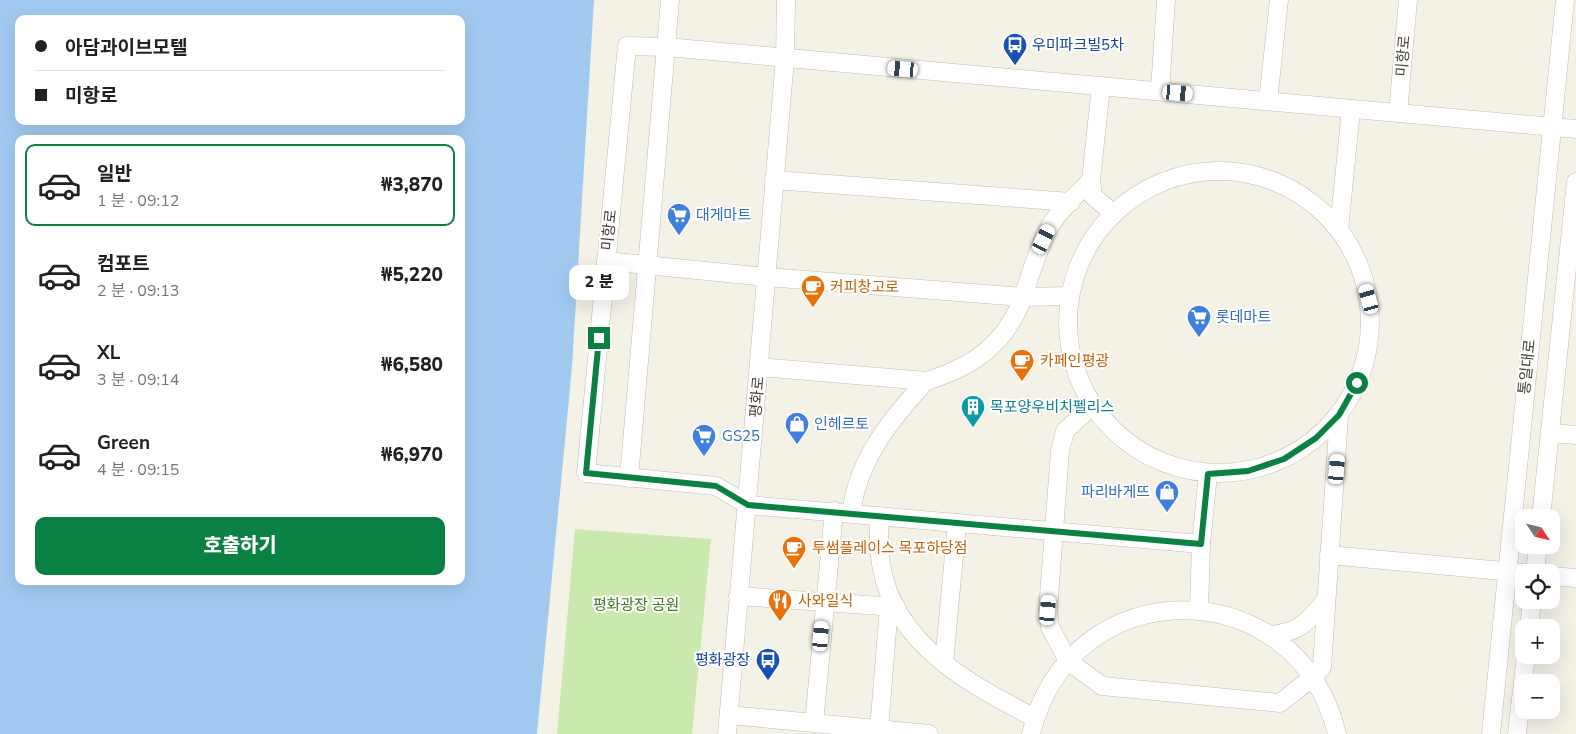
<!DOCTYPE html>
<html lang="ko">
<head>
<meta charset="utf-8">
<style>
	:root { --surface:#fff; --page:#f2f2f2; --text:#202124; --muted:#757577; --line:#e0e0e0; --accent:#0b8043 }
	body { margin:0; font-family:"Nunito Sans","Noto Sans KR",sans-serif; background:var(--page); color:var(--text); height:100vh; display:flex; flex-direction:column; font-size:19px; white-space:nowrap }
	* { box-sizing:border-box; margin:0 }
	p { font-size:16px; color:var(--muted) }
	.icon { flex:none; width:28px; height:28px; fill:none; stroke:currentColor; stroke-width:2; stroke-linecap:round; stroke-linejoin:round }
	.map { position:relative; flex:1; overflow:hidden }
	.panel { position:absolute; left:15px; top:135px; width:450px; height:450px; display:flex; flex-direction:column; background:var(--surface); border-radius:10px; box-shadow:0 5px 20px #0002 }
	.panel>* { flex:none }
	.top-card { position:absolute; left:15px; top:15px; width:450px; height:110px; border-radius:10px; box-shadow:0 5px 20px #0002; display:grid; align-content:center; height:110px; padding:0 20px; background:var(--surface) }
	.needle { width:32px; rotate:125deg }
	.fabs { position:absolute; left:1515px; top:509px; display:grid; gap:10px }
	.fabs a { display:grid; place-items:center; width:45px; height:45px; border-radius:10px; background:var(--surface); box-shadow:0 5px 20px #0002; font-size:25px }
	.end { position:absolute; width:22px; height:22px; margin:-11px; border:6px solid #0b8043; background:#fff; box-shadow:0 0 0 2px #fff }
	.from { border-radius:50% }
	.bubble { position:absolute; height:35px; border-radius:10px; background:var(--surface); box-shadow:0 5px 20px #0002; font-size:16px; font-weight:800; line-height:35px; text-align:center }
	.car { position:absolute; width:15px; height:30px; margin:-15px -8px; border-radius:6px; box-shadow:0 0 4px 1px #0007; background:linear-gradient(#fff 24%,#345 0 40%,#fff 0 76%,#345 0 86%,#fff 0) }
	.top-card b { display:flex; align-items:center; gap:18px; height:48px; font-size:19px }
	.top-card b+b { border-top:1px solid var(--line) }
	.top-card i { width:12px; height:12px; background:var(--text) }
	ul { padding:9px 0 0; list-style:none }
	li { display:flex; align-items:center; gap:15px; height:82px; margin:0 10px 8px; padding:0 10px; border:2px solid transparent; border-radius:10px }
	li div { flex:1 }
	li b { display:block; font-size:19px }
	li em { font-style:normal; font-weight:800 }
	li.active { border-color:var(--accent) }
	li>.icon { width:45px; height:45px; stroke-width:1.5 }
	.primary-button { display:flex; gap:10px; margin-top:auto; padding:10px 20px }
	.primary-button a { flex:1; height:58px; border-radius:10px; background:var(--accent); color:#fff; font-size:20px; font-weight:800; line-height:58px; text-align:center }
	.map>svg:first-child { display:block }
	.green { fill:#cae9af }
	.water { fill:#a2caf1; fill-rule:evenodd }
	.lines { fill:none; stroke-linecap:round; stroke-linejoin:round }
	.minor-casing { stroke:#c2bcac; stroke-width:19 }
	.minor { stroke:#fff; stroke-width:18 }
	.route { stroke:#0b8043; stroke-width:6 }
	.labels { text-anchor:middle; stroke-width:4; stroke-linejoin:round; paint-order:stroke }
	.transit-label { font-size:15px; fill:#164399; stroke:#fff; text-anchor:start }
	.street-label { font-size:15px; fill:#474136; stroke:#fff }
	.shop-label { font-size:15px; fill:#366cbe; stroke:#fff; text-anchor:start }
	.food-label { font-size:15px; fill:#c56008; stroke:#fff; text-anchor:start }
	.culture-label { font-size:15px; fill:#0d838f; stroke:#fff; text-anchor:start }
	.park-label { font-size:15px; fill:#407a28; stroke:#fff }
</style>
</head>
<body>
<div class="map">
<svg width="1576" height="734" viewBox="0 0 1576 734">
	<rect width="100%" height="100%" fill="#f4f1e7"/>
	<polygon class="green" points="575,529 711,539 692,734 557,734"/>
	<path class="water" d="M 0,0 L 594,0 L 572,367 L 537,734 L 0,734 ZM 19,19 L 461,19 L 461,121 L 19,121 ZM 19,139 L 461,139 L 461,581 L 19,581 Z"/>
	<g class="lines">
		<defs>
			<g id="minor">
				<polyline points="1101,86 1091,180 1093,196 1114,214"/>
				<polyline points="1160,91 1166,0"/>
				<polyline points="1268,101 1279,0"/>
				<polyline points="1398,113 1408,0"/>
				<circle cx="1219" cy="322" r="151"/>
				<polyline points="774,180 1071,202"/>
				<polyline points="1339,229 1351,109"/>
				<polyline points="606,261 767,277 1023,297 1069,296"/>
				<path d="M 759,367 L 926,381 C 974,367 1008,342 1024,294 C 1032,270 1038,248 1050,226 C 1060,209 1078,194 1091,180"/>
				<polyline points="1092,406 1065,431 1060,451 1048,610 1050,627 1068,661 1102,686 1280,703 1313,677 1322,667 1339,415"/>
				<polyline points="1551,433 1576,435"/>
				<polyline points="629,478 670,0"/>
				<path d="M 851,513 C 858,459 891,419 926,381"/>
				<path d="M 879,516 C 879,534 878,552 882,569 C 896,646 973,686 1035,718"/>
				<polyline points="1541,518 1576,182"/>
				<polyline points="1201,544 748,505 716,486 586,473 627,46 666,47 1576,129"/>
				<polyline points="1329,555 1524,573"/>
				<polyline points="1535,572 1538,545"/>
				<polyline points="1551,576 1576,578"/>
				<polyline points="738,596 896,607"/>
				<polyline points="1199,610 1201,544 1208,474"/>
				<polyline points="1529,628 1532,600"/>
				<path d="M 1270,635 C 1301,632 1307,622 1326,600"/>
				<polyline points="944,663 957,523"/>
				<polyline points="729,715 929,734"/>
				<polyline points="814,723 834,511"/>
				<polyline points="879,729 889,607"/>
				<polyline points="727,734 785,59 786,0"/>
				<path d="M 1031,734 C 1070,569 1297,569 1337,734"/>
				<polyline points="1491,734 1565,0"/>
				<polyline points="1517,734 1526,655"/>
			</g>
		</defs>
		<use href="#minor" class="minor-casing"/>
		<use href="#minor" class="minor"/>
	</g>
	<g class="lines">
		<polyline class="route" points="599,338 586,473 716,486 748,505 1201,544 1208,474 1248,471 1284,459 1316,438 1339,415 1357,383"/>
	</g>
	<defs>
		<symbol id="bus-pin" viewBox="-11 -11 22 30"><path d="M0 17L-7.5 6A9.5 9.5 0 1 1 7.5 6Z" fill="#1a4fb4" stroke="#fff"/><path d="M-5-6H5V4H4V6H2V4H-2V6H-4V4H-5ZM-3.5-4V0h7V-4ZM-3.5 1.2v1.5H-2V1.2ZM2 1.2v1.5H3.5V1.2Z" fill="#fff"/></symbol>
		<symbol id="supermarket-pin" viewBox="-11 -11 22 30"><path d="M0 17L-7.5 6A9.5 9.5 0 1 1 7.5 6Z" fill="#3f7fe0" stroke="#fff"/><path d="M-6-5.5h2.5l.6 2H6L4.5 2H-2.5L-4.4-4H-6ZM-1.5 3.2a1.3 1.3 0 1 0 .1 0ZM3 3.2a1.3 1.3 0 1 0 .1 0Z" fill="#fff"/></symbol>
		<symbol id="cafe-pin" viewBox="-11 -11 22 30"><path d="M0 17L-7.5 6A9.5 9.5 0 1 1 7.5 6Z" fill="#e8710a" stroke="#fff"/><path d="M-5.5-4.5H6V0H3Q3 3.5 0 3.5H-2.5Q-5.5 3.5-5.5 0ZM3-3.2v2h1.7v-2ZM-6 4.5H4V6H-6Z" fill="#fff"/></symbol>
		<symbol id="building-pin" viewBox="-11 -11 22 30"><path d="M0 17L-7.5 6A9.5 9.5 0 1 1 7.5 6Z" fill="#0f9aa8" stroke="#fff"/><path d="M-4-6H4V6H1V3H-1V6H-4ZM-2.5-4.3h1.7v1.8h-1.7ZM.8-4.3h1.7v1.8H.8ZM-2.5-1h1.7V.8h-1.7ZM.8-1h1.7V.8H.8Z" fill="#fff"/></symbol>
		<symbol id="shop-pin" viewBox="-11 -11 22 30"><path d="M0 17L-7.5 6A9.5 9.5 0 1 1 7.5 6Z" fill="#3f7fe0" stroke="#fff"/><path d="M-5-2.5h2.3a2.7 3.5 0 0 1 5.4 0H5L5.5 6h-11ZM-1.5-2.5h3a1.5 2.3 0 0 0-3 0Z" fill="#fff"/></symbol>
		<symbol id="restaurant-pin" viewBox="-11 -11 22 30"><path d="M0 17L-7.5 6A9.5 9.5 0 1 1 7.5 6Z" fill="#e8710a" stroke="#fff"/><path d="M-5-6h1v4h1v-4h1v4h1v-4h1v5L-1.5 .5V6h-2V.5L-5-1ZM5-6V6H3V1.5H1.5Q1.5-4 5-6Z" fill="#fff"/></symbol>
	</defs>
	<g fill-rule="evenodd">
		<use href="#bus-pin" x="1001" y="31" width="28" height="38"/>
		<use href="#supermarket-pin" x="665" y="201" width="28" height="38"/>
		<use href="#cafe-pin" x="799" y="273" width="28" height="38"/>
		<use href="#supermarket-pin" x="1185" y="303" width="28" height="38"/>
		<use href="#cafe-pin" x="1008" y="347" width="28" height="38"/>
		<use href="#building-pin" x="959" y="393" width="28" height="38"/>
		<use href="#shop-pin" x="783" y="410" width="28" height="38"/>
		<use href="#supermarket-pin" x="690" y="422" width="28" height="38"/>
		<use href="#shop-pin" x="1153" y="478" width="28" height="38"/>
		<use href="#cafe-pin" x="780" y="534" width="28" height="38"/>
		<use href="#restaurant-pin" x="766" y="587" width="28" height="38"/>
		<use href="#bus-pin" x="754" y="646" width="28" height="38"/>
	</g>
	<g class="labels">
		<g class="transit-label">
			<text x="1032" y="50">우미파크빌5차</text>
			<text x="750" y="665" text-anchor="end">평화광장</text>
		</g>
		<g class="street-label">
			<text transform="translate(1403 56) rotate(-85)" y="5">미항로</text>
			<text transform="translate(609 230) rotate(-84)" y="5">미항로</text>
			<text transform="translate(1527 367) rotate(-84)" y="5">통일대로</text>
			<text transform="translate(757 397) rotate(-85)" y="5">평화로</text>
		</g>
		<g class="shop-label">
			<text x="696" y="220">대게마트</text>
			<text x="1216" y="322">롯데마트</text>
			<text x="814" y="429">인헤르토</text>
			<text x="722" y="441">GS25</text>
			<text x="1150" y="497" text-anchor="end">파리바게뜨</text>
		</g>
		<g class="food-label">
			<text x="830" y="292">커피창고로</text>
			<text x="1040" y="366">카페인평광</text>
			<text x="812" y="553">투썸플레이스 목포하당점</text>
			<text x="798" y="606">사와일식</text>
		</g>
		<g class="culture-label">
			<text x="990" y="412">목포양우비치펠리스</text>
		</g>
		<g class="park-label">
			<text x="636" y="610">평화광장 공원</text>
		</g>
	</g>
</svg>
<div class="fabs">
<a><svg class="needle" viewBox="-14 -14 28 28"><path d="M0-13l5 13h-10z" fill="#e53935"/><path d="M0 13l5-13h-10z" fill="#757577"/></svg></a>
<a><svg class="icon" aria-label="locate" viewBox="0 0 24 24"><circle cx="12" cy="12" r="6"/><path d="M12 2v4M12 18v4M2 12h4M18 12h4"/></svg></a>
<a>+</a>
<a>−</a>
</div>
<i class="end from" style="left:1357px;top:383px"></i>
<i class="end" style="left:599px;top:338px"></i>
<div class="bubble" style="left:569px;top:265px;width:60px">2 분</div>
<i class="car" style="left:903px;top:69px;rotate:275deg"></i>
<i class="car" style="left:1178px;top:93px;rotate:95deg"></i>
<i class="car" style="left:1044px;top:239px;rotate:26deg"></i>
<i class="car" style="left:1369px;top:299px;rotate:344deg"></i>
<i class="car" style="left:1337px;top:469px;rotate:5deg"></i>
<i class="car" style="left:1048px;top:610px;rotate:5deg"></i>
<i class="car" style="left:821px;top:636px;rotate:5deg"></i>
<div class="top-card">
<b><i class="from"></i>아담과이브모텔</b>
<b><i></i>미항로</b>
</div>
<section class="panel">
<ul>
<li class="active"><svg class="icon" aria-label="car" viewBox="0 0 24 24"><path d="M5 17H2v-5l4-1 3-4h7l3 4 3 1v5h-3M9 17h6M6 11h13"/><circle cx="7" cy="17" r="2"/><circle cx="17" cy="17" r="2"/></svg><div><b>일반</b><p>1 분 · 09:12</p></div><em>₩3,870</em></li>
<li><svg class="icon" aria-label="car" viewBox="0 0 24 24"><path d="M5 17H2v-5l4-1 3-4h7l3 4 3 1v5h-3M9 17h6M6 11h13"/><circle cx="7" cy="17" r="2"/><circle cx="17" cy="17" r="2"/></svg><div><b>컴포트</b><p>2 분 · 09:13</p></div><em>₩5,220</em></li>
<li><svg class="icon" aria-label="car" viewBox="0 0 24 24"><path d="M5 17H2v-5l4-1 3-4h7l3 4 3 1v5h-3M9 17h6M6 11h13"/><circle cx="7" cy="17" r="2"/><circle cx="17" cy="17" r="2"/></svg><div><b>XL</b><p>3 분 · 09:14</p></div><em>₩6,580</em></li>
<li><svg class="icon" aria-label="car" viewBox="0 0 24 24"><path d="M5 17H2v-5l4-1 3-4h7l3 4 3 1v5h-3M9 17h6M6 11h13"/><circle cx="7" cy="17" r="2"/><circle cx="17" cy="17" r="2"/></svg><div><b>Green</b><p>4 분 · 09:15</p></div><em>₩6,970</em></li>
</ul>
<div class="primary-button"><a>호출하기</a></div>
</section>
</div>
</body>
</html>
